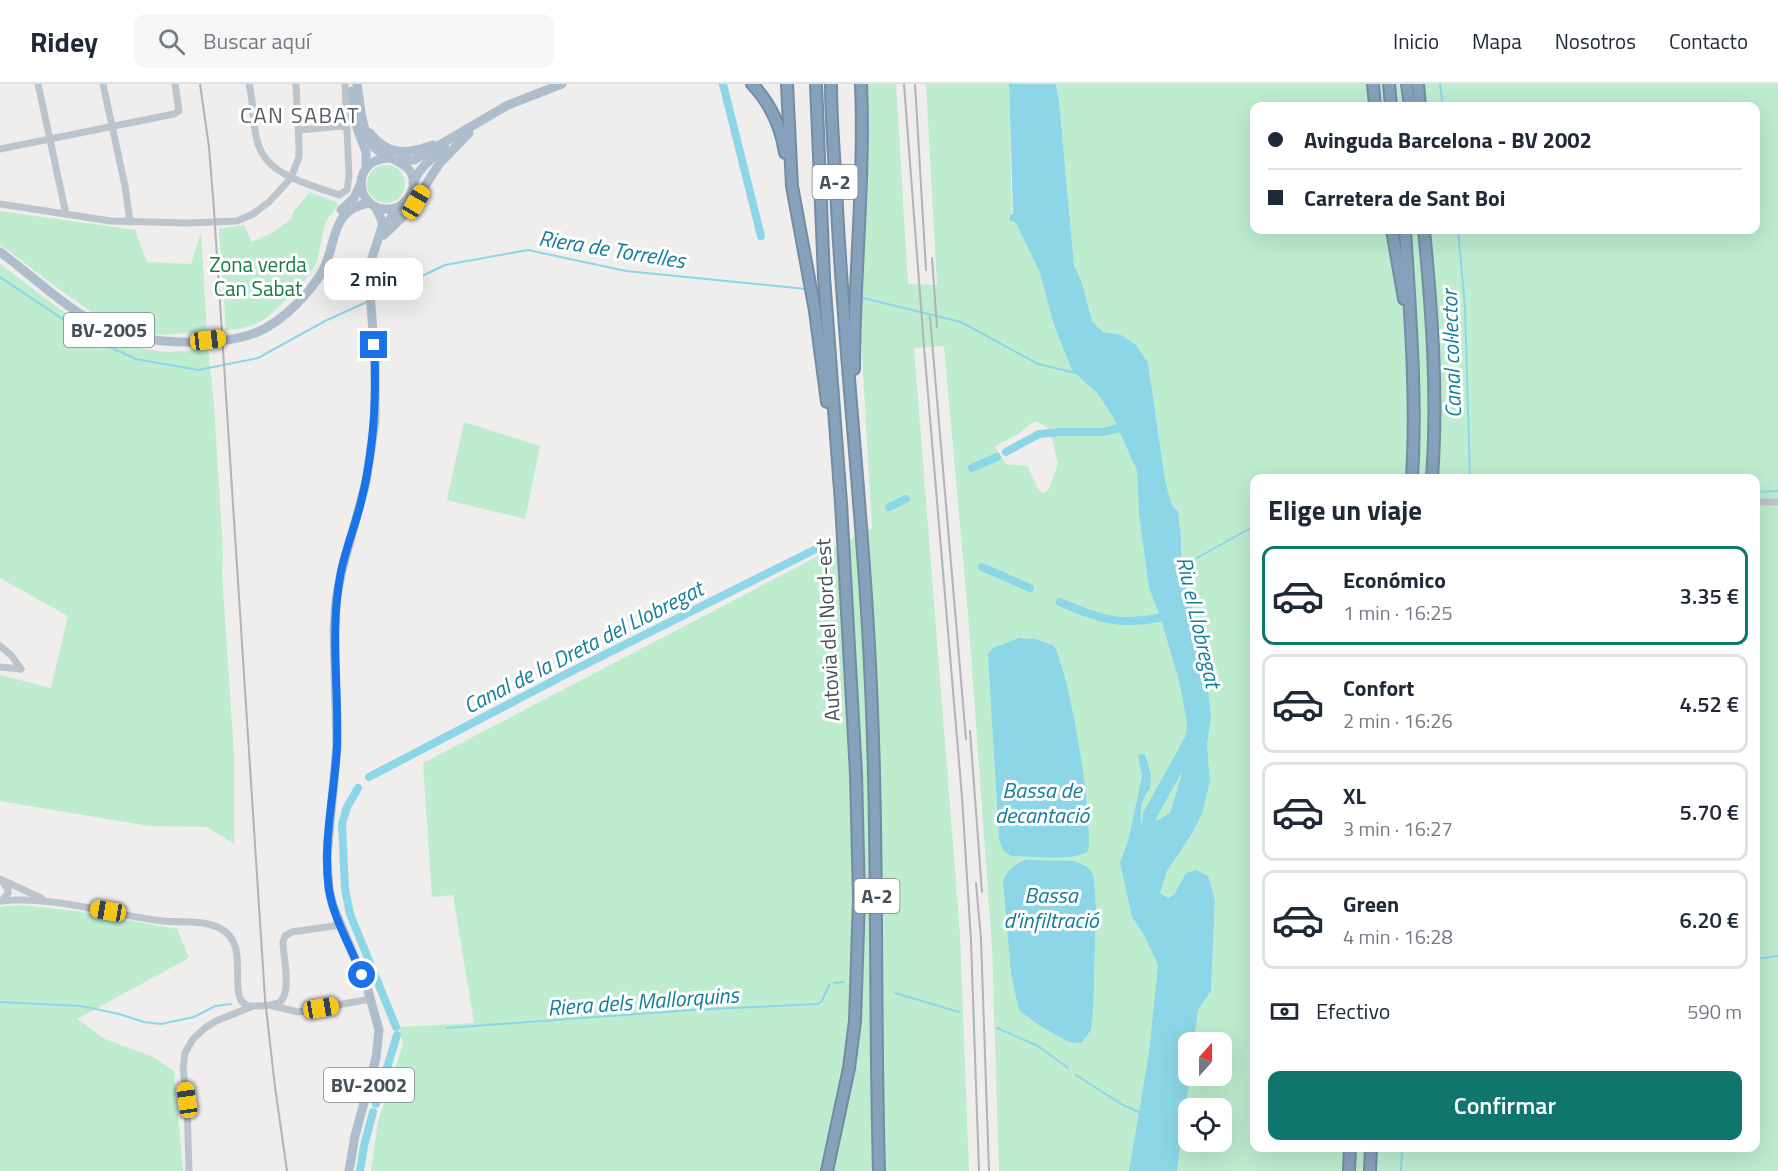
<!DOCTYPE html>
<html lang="es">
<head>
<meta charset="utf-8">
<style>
	:root { --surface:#fff; --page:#f6f6f7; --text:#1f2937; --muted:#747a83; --line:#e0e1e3; --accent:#0f766e }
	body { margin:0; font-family:"Titillium Web",sans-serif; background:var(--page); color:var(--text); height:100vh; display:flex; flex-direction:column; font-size:22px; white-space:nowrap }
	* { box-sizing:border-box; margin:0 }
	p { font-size:20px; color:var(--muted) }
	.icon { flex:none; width:33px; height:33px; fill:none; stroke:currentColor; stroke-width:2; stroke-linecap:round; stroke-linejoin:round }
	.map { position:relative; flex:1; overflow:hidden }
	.sheet { position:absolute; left:1250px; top:390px; width:510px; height:678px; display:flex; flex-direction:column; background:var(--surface); border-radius:12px; box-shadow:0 6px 24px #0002 }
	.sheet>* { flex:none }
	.top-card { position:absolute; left:1250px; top:18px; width:510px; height:132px; border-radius:12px; box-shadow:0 6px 24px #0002; display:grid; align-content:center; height:132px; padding:0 18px; background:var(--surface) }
	.needle { width:39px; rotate:21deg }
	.buttons { position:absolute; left:1178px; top:948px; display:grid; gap:12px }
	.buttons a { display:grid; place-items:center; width:54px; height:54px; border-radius:12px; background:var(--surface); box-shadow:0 6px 24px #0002; font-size:30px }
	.end { position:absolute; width:27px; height:27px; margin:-14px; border:8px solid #1a73e8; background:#fff; box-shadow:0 0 0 3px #fff }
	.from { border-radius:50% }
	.bubble { position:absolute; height:42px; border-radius:12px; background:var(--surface); box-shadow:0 6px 24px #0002; font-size:20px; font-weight:600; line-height:42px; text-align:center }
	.car { position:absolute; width:18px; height:36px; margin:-18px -9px; border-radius:8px; box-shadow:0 0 4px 2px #0007; background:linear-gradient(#f5c518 24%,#345 0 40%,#f5c518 0 76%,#345 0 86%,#f5c518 0) }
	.top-card b { display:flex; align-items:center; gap:21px; height:57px; font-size:22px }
	.top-card b+b { border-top:2px solid var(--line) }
	.top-card i { width:15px; height:15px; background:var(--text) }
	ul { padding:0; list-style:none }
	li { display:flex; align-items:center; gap:18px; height:99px; margin:0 12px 9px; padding:0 6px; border:3px solid var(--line); border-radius:12px }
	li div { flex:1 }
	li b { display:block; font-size:22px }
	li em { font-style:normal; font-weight:600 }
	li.active { border-color:var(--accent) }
	li>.icon { width:54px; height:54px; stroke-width:1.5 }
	h2 { padding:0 18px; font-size:27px; line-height:72px }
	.pay { display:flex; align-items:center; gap:15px; height:66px; padding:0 18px; font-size:22px }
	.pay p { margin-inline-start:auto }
	.button { display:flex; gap:12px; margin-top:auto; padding:12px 18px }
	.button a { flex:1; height:69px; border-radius:12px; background:var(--accent); color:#fff; font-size:24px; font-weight:600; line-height:69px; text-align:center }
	header { display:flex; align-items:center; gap:36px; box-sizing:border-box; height:84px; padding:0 30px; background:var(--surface); border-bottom:2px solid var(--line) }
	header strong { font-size:28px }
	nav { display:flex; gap:33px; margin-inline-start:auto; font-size:21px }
	.search { width:420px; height:54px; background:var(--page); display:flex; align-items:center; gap:15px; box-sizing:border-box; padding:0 21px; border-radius:12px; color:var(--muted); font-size:22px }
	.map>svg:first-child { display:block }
	.green { fill:#bdeccf; fill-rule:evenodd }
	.water { fill:#8cd6e7 }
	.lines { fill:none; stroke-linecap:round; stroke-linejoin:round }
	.stream { stroke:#8cd6e7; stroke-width:2 }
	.canal { stroke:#8cd6e7; stroke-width:8 }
	.river { stroke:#8cd6e7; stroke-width:14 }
	.highway-casing { stroke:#728ca6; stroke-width:14 }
	.minor { stroke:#bcc5cc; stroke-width:7 }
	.major { stroke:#aebdcb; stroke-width:9 }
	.highway { stroke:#87a1ba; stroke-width:10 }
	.rail { stroke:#b0b3b7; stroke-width:2 }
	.route { stroke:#1a73e8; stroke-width:8 }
	.labels { text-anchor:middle; stroke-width:6; stroke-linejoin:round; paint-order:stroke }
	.shield { fill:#fff; stroke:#7e858c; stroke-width:1.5 }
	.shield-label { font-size:20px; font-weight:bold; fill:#46515a }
	.park-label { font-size:21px; fill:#1b7848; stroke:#fff }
	.street-label { font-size:21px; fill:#46515a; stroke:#fff }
	.neighbourhood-label { font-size:22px; letter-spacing:1.5px; fill:#5a5e62; stroke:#fff }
	.water-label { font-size:22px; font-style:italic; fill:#127f9a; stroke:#fff }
</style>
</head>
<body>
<header>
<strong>Ridey</strong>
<div class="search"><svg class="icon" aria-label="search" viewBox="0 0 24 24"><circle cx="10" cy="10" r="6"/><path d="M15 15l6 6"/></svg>Buscar aquí</div>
<nav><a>Inicio</a><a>Mapa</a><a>Nosotros</a><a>Contacto</a></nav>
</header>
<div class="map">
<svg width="1778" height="1087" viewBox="0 0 1778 1087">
	<rect width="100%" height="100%" fill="#f0eded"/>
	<g class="green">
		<path d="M 866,0 L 896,0 L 908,200 L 937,201 L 926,0 L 1009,0 L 1012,137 L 1016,139 L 1040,189 L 1053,238 L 1072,285 L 1097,309 L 1113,333 L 1137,387 L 1139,431 L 1149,504 L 1160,532 L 1180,601 L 1187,641 L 1181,693 L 1170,729 L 1142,747 C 1140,731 1138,716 1150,705 L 1139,671 L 1142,691 L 1129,753 L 1120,779 L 1132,833 L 1144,851 L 1158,881 L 1149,968 L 1129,1087 L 999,1087 L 992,862 L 968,530 L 944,262 L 914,264 L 960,850 L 969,1087 L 371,1087 L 378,1038 L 403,960 L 399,943 L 474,939 L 453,811 L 432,813 L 423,679 L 872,444 L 860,235 ZM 1037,337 L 1050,346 L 1058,380 L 1049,405 L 1043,409 L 1039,407 L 1027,382 L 1006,380 L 995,363 C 1002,357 1010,355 1017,351 C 1025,346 1028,339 1037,337 ZM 1019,554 L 1036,555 L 1056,566 L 1061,579 L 1076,646 L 1090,738 L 1083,770 L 1076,772 L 1012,772 C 1003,769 1002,764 999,755 L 994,668 ZM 1074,777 L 1086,782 L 1094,795 L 1096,822 L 1091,946 L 1020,927 L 1011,890 L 1003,797 Z"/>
		<path d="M 1056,0 L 1778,0 L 1778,1087 L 1177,1087 L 1190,992 L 1221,992 L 1221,958 L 1194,958 L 1198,926 L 1211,907 L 1215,816 L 1208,793 L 1186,789 L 1174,811 L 1168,814 L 1160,809 L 1167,787 L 1190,753 L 1202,730 L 1210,697 L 1207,660 L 1211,633 L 1207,597 L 1191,515 L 1181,489 L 1181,453 L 1178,427 L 1172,422 L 1165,396 L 1148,279 L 1121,251 L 1103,248 L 1092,237 L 1082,199 L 1074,181 L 1059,17 ZM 1254,22 L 1755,22 L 1755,146 L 1254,146 ZM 1254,394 L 1755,394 L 1755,1064 L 1254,1064 ZM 1188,1024 L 1221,1024 L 1221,1058 L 1188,1058 Z"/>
		<circle cx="386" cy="100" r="19"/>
		<path d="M 310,108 L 338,119 C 337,126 329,131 326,138 C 321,151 321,166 316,179 C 311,190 301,200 293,208 C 270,232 261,244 226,246 L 219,145 L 244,141 L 252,158 L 275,147 L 291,135 L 294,127 Z"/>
		<path d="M 0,127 L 135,146 L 147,178 L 191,180 L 201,149 L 207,247 C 181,249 153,255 128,246 C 85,230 38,187 0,161 Z"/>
		<path d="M 0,180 C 48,215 95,260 157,267 C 174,269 192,266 208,265 L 214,321 L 223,469 L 222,489 L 234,672 L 234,760 L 207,743 L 149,742 L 0,717 L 0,591 L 51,604 L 68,532 L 0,494 Z"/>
		<polygon points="464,338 540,362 525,435 447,416"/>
		<polygon points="19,821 76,827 177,845 189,874 77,935 105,955 153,973 174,987 183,1087 0,1087 0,823"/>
	</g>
	<g class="water">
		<path d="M 1009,0 L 1056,0 L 1059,17 L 1074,181 L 1082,199 L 1092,237 L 1103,248 L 1121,251 L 1136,261 L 1148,279 L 1165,396 L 1172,422 L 1178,427 L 1181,453 L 1181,489 L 1191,515 L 1207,597 L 1211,633 L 1207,660 L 1210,697 L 1202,730 L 1190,753 L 1167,787 L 1160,809 L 1168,814 L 1174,811 L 1186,789 L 1196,786 L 1208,792 L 1215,816 L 1211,907 L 1198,926 L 1194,958 L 1188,958 L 1188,992 L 1190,992 L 1177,1087 L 1129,1087 L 1149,968 L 1158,881 L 1144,851 L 1132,833 L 1120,779 L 1129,753 L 1142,691 L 1138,671 L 1145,670 L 1151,691 L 1150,705 C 1139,716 1140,732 1142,746 L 1170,729 L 1181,693 L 1187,641 L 1180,601 L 1160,532 L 1149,504 L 1139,431 L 1137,387 L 1113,333 L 1097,309 L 1072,286 L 1053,238 L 1040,189 L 1016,139 L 1010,136 L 1010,131 L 1013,130 Z"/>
		<path d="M 1019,554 L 1036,555 L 1054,562 C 1070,590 1094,735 1088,767 C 1074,778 1032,772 1012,772 C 1003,769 1002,764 999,755 L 988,570 L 993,564 Z"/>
		<path d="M 1025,776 L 1074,777 L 1086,782 L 1091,787 L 1094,795 L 1096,822 L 1093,928 L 1091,946 L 1082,958 L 1074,959 L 1067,957 L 1040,942 L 1020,927 L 1018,922 L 1011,890 L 1003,797 C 1007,786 1015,780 1025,776 Z"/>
	</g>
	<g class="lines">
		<g class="stream">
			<polyline points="1440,0 1443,22"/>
			<polyline points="1458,146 1465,223 1470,394"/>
			<polyline points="0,193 94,256 136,275 198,286 258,274 325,237 369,217"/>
			<polyline points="859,213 961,238 1038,280 1079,290"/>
			<polyline points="374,215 445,181 528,166 626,187 806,205"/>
			<polyline points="1755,408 1778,407"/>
			<polyline points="1181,483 1254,442"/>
			<polyline points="1755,875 1778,872"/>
			<polyline points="834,899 844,898"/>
			<polyline points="895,909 959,928"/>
			<polyline points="0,918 81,922 119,930 144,938 161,940 194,933 215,922 231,920"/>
			<polyline points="447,944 692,926 818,920 822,917 829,901"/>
			<polyline points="997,944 1038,962 1068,984"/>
			<polyline points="1076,991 1123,1021 1141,1029"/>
			<polyline points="1401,1087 1402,1064"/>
		</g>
		<g class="canal">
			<polyline points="723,0 761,152"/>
			<polyline points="1006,368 1039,350 1061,348 1103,348 1128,342"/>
			<polyline points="972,384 997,373"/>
			<polyline points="889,423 906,415"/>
			<polyline points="982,483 1030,504"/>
			<path d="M 1060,518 C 1103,537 1123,543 1171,531"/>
			<polyline points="369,693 572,587 814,466"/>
			<polyline points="358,704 347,723 342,740 345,805 350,830 396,943"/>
			<polyline points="376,1020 397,951"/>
			<polyline points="360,1087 364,1062 373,1028"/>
		</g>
		<polyline class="river" points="1146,760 1150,731 1192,655"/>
		<defs>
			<g id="highway">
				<path d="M 752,0 C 771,20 781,42 785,69"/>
				<polyline points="787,0 792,102 815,227 827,318"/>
				<polyline points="816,0 824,193 841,419 856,690 859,815 855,937 849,984 827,1087"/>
				<path d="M 831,0 C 831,35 834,69 836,104 C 843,257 861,409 869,562 C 879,737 874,912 879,1087"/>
				<polyline points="1373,0 1375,22"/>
				<polyline points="1389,0 1391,22"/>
				<polyline points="1407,0 1410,22"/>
				<polyline points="1418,0 1420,22"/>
				<polyline points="1392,146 1404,215"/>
				<path d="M 1405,146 C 1410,228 1417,312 1412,394"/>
				<path d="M 1424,146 C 1432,228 1438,311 1432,394"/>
				<path d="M 854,285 C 854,190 865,95 861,0"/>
				<polyline points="1349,1087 1350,1064"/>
				<polyline points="1370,1087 1371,1064"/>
			</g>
		</defs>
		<use href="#highway" class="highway-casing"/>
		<g class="minor">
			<polyline points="38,0 66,130"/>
			<polyline points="103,0 125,102 130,138"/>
			<path d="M 249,0 C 254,18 252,38 257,56 C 265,92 309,100 339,111 L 347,106 L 349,92 L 345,0"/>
			<polyline points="300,46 342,42 346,44"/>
			<polyline points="0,65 174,30 179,27 175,0"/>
			<polyline points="0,120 111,137 188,139 237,137 253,130 269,118 291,94 299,73 299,61 296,0"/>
			<polyline points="1755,418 1778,418"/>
			<polyline points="0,562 11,571 21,585"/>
			<polyline points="0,583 21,585"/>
			<polyline points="0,795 41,814"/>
			<polyline points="2,797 8,805 8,809 2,817"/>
			<path d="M 0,817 C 55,811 108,831 163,837 C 183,839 203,835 221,845 C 255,862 220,925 255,922 C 263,922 271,922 278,919 C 293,911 283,873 283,858 L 285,852 L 292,848 L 340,841"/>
			<polyline points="273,922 298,928 371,915"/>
			<polyline points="189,1087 187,1016 183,985 185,969 193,955 205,944 216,937 251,923"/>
		</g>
		<g class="major">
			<path d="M 357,0 C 360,19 361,43 371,59 C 383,78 418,75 413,104 C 410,117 400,120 393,130 C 389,136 387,144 384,151"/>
			<polyline points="352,7 357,44 366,68 366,83"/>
			<path d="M 370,49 C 389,73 407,70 433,61"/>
			<path d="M 391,74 C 345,73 356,138 399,123"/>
			<polyline points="400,76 414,76 508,21 562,0"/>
			<path d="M 413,99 C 420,82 432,75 445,63"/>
			<polyline points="341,126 354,114 361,99"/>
			<polyline points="386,149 410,126 439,80 469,49"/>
			<path d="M 0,168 C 34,193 69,228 108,245 C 144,261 228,264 264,245 C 286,233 309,210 322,188 C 338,159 329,126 369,119"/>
			<polyline points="349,1087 355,1052 376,974 379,946 367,903 333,822 329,806 327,773 337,662 334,547 336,516 341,490 366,398 375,337 375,274 369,195 371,177 382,143 382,137 376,124"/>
		</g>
		<use href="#highway" class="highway"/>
		<g class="rail">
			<polyline points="200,0 209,63 214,126 265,915 275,1003 287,1087"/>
			<polyline points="904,0 924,263 962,713 971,857 979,1087"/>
			<polyline points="915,0 926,186"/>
			<polyline points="932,174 937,243"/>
			<polyline points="930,233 966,655"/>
			<polyline points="970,647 982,808"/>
			<polyline points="976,799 981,855 989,1087"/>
		</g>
	</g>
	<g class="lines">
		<path class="route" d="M 362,891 C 351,863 334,836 329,806 C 322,758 335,709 337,661 C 339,605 330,549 340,493 C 344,468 355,443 361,418 C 374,366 377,315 374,261"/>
	</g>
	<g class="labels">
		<g class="shield">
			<rect x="812.5" y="81" width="45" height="34" rx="4.5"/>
			<rect x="64" y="229" width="90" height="34" rx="4.5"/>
			<rect x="854.5" y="795" width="45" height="34" rx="4.5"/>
			<rect x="324" y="984" width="90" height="34" rx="4.5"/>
		</g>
		<g class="shield-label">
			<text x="835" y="105">A-2</text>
			<text x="109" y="253">BV-2005</text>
			<text x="877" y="819">A-2</text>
			<text x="369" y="1008">BV-2002</text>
		</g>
		<g class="park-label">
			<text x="258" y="188">Zona verda<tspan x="258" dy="24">Can Sabat</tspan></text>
		</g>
		<g class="street-label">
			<text transform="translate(828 546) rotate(-93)" y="7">Autovia del Nord-est</text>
		</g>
		<g class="neighbourhood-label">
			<text x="300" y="39">CAN SABAT</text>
		</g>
		<g class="water-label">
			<text transform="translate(612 165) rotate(9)" y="8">Riera de Torrelles</text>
			<text transform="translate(1451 270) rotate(-92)" y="8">Canal col·lector</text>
			<text transform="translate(1199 538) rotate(77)" y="8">Riu el Llobregat</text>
			<text transform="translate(583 563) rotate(-27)" y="8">Canal de la Dreta del Llobregat</text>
			<text x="1042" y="714">Bassa de<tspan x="1042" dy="25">decantació</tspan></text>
			<text x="1051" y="819">Bassa<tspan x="1051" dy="25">d'infiltració</tspan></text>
			<text transform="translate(643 917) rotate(-4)" y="8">Riera dels Mallorquins</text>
		</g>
	</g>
</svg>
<div class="buttons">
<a><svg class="needle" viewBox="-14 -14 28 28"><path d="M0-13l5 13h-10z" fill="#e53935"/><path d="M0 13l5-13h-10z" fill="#747a83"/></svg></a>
<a><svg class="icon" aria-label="locate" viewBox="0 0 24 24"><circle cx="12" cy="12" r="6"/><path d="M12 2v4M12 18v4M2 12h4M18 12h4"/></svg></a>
</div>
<i class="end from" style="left:362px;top:891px"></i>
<i class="end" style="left:374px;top:261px"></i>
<div class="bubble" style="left:324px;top:174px;width:99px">2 min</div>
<i class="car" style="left:416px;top:118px;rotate:30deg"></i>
<i class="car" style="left:208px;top:256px;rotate:83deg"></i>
<i class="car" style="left:108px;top:827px;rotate:280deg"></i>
<i class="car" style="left:321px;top:924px;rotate:80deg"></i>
<i class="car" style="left:187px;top:1016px;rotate:352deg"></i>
<div class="top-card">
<b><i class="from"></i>Avinguda Barcelona - BV 2002</b>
<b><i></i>Carretera de Sant Boi</b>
</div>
<section class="sheet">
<h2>Elige un viaje</h2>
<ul>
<li class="active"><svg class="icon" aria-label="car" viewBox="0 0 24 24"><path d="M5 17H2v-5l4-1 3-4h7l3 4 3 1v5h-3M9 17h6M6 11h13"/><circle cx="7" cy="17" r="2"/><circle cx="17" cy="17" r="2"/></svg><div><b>Económico</b><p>1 min · 16:25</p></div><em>3.35 €</em></li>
<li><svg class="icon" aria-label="car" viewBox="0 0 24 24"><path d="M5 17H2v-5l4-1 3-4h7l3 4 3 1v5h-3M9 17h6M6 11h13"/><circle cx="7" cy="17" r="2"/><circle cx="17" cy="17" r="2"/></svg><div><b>Confort</b><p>2 min · 16:26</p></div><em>4.52 €</em></li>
<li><svg class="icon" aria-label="car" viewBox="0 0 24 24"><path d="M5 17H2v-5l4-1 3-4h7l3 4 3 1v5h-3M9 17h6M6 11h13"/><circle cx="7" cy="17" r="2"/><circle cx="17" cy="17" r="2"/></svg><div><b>XL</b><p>3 min · 16:27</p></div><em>5.70 €</em></li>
<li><svg class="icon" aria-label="car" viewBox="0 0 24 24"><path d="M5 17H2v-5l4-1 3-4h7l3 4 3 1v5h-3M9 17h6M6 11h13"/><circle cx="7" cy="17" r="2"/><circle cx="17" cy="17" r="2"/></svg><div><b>Green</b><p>4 min · 16:28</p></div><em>6.20 €</em></li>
</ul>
<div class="pay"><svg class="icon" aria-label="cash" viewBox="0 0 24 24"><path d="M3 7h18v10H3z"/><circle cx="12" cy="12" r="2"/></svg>Efectivo<p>590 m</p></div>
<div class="button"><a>Confirmar</a></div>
</section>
</div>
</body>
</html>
